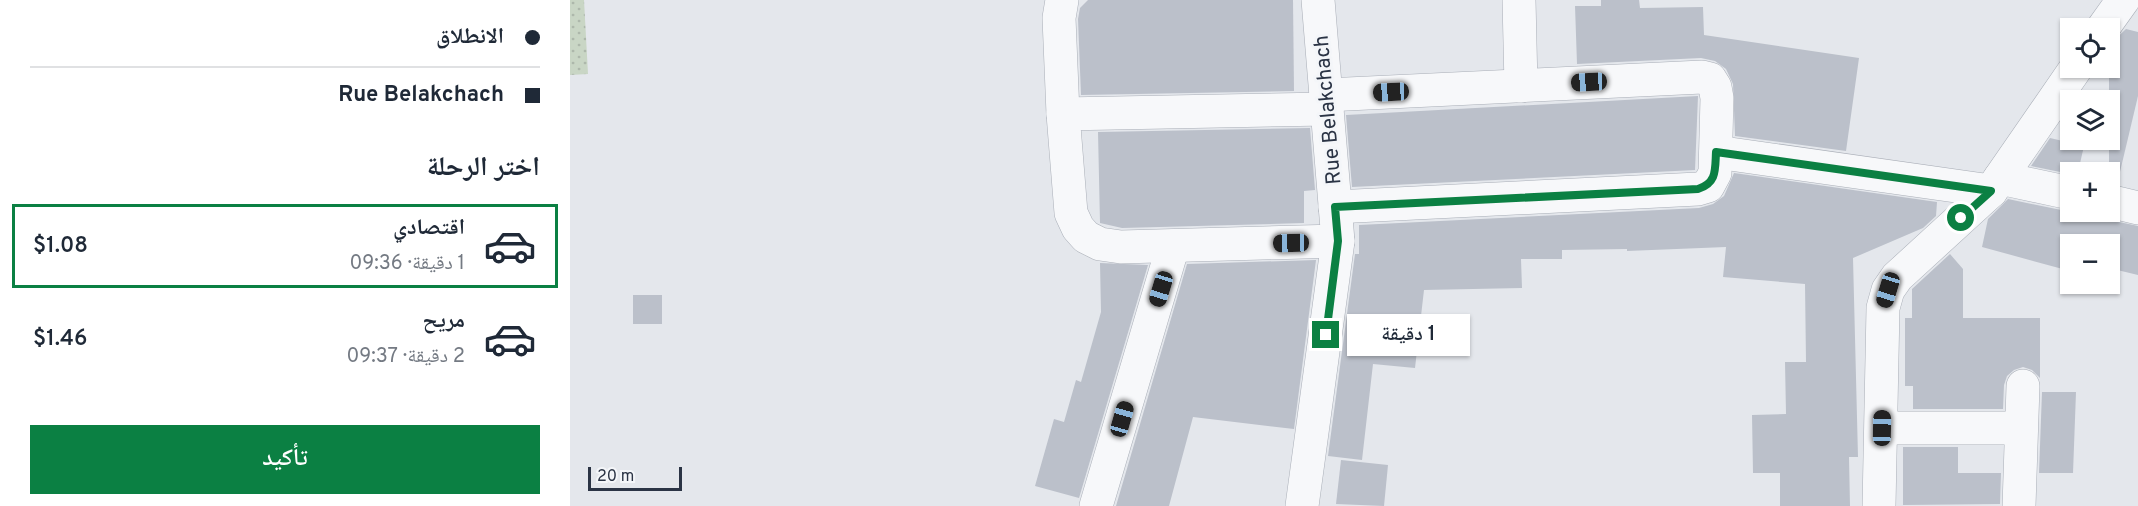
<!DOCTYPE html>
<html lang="ar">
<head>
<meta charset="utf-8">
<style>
	:root { --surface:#fff; --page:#f6f6f7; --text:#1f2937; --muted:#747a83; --line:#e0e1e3; --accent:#0b8043 }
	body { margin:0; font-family:Overpass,"Noto Naskh Arabic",sans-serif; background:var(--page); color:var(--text); direction:rtl; height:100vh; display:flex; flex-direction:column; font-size:22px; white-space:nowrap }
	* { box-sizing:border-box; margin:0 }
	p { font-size:20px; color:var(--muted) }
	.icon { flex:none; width:33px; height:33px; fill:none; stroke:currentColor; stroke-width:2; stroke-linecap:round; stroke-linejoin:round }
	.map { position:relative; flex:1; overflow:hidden; direction:ltr }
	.panel { display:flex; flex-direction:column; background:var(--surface); width:570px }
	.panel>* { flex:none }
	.guide { display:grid; align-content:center; height:132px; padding:0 30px; background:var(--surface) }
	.buttons { position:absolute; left:1490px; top:18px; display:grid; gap:12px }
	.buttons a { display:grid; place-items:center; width:60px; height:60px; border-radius:0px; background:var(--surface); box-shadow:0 2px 4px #0004; font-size:30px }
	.scale { position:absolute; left:18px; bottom:15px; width:94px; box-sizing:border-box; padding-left:6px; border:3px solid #2b3445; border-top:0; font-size:16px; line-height:21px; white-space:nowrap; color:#2b3445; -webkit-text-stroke:4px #f4f6f9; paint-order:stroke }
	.end { position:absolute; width:27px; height:27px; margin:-14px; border:8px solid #0b8043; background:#fff; box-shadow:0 0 0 3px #fff }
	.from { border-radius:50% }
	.bubble { position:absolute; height:42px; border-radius:0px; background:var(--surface); box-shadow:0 2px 4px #0004; font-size:20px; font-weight:600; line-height:42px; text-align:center; direction:rtl }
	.car { position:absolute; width:18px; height:36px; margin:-18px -9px; border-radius:8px; box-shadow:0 0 4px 2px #0007; background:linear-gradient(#222 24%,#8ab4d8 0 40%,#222 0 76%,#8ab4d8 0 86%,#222 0) }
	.guide b { display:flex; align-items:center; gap:21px; height:57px; font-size:22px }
	.guide b+b { border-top:2px solid var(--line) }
	.guide i { width:15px; height:15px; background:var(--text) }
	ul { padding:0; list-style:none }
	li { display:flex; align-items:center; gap:18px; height:84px; margin:0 12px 9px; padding:0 18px; border:3px solid transparent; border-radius:0px }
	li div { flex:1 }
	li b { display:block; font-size:22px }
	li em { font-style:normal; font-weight:600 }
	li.active { border-color:var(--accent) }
	li>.icon { width:54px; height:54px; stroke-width:1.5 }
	h2 { padding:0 30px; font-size:27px; line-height:72px }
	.primary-button { display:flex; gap:12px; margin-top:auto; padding:12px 30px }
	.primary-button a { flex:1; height:69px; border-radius:0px; background:var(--accent); color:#fff; font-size:24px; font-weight:600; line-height:69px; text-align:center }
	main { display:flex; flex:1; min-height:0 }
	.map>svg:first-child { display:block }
	.grass { fill:url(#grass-dots) }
	.building { fill:#bbc0ca }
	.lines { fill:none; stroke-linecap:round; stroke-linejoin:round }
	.minor-casing { stroke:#a9aeb7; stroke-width:34 }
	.minor { stroke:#f7f8fa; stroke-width:33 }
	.route { stroke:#0b8043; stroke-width:8 }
	.labels { text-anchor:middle; stroke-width:6; stroke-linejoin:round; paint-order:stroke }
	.street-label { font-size:21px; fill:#2b3445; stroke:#f4f6f9 }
</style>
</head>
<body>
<main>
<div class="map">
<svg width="1568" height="506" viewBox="0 0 1568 506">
	<defs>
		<pattern id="grass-dots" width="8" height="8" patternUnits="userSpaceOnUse" patternTransform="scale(1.5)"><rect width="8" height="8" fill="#c9d6c5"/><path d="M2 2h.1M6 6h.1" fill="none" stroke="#adb8ab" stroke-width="1.8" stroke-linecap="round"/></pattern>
	</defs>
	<rect width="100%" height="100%" fill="#e4e7ec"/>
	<polygon class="grass" points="0,0 14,0 18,74 0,75"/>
	<g class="building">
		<polygon points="518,0 723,0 724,91 511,95 508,19 510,8"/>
		<polygon points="1031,0 1069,0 1070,8 1133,7 1134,35 1289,58 1276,151 1165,136 1163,84 1156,69 1145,61 1131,58 1007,64 1005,6 1031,6"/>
		<polygon points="1556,29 1568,32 1568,96 1549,176 1539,175 1539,45"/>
		<polygon points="1128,96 1125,170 782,187 776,115"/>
		<polygon points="740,128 745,190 734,191 734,223 552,228 530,223 528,132"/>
		<polygon points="1480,138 1514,146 1508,172 1500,174 1461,166"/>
		<polygon points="1164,173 1367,202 1366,216 1353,228 1283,258 1288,457 1279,457 1280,506 1210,506 1210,473 1183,473 1182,415 1216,414 1215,362 1236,362 1235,284 1153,277 1156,247 1057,251 1057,249 992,250 992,259 951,259 952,288 854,290 845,368 803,364 792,460 758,456 785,254 789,254 789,225 1129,208 1143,204 1154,196"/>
		<polygon points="1438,199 1496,211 1521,212 1535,219 1568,226 1568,275 1539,268 1539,244 1500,244 1500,271 1412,247 1418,219"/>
		<polygon points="1380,254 1393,269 1393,318 1470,318 1470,378 1462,370 1453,367 1444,370 1437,376 1434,385 1433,409 1343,409 1343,386 1335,386 1335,318 1342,318 1342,289"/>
		<polygon points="746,260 724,429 623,417 599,506 546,506 617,264"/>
		<polygon points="530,263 578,265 509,498 465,486 484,419 494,422 506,380 511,382 531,312"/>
		<rect x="63" y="295" width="29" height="29"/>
		<polygon points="1472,392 1506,392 1503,473 1469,473"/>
		<polygon points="1333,447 1388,447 1388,473 1431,473 1430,504 1333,505"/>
		<polygon points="771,460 818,465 814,506 766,504"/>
	</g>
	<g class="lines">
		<defs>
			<g id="minor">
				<polyline points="492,0 489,18 493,114 501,213 508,228 516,237 530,244 551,247 768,241"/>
				<polyline points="949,0 951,86"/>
				<polyline points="1533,28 1553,0"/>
				<polyline points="756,95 1132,77 1140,79 1145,87 1147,98 1145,173 1138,186 1128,189 765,207"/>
				<polyline points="493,114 757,109"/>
				<polyline points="1146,152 1421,191"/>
				<polyline points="1430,178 1500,193"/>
				<polyline points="1539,201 1568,208"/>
				<polyline points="1312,428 1451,428"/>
				<polyline points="526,506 603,246"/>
				<polyline points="732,506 768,241 748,0"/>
				<polyline points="1309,506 1313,308 1318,290 1327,277 1421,191 1506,68"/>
				<polyline points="1449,506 1453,386"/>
			</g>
		</defs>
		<use href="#minor" class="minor-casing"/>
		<use href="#minor" class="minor"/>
	</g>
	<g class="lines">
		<path class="route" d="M 756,335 L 768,241 L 765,207 L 1128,189 C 1147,183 1145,170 1146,152 L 1421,191 L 1391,218"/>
	</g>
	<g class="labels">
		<g class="street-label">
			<text transform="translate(757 110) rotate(-95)" y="7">Rue Belakchach</text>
		</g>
	</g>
</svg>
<div class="buttons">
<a><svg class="icon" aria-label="locate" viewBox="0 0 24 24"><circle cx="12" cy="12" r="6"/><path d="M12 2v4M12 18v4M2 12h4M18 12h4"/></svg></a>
<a><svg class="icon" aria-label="layers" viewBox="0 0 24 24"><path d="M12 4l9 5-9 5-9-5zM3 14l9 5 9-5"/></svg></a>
<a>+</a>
<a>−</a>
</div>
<div class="scale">20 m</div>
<i class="end from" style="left:1391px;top:218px"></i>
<i class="end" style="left:756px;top:335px"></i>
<div class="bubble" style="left:777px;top:314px;width:123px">1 دقيقة</div>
<i class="car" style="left:1019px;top:82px;rotate:267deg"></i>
<i class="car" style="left:821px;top:92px;rotate:267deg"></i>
<i class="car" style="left:721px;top:243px;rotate:269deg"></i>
<i class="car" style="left:591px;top:289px;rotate:197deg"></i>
<i class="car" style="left:1318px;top:290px;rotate:197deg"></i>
<i class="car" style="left:552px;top:419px;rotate:16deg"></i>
<i class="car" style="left:1312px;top:428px;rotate:1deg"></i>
</div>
<section class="panel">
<div class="guide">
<b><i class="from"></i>الانطلاق</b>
<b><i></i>Rue Belakchach</b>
</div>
<h2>اختر الرحلة</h2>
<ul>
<li class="active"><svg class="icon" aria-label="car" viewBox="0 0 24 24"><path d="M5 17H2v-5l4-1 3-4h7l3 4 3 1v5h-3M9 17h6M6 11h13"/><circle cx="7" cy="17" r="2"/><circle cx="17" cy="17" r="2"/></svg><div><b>اقتصادي</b><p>1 دقيقة · 09:36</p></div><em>$1.08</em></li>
<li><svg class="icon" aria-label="car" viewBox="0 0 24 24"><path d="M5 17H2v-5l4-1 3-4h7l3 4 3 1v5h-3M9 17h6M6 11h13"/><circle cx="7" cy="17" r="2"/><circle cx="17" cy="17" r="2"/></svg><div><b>مريح</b><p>2 دقيقة · 09:37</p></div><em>$1.46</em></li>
</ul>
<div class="primary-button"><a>تأكيد</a></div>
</section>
</main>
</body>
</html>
